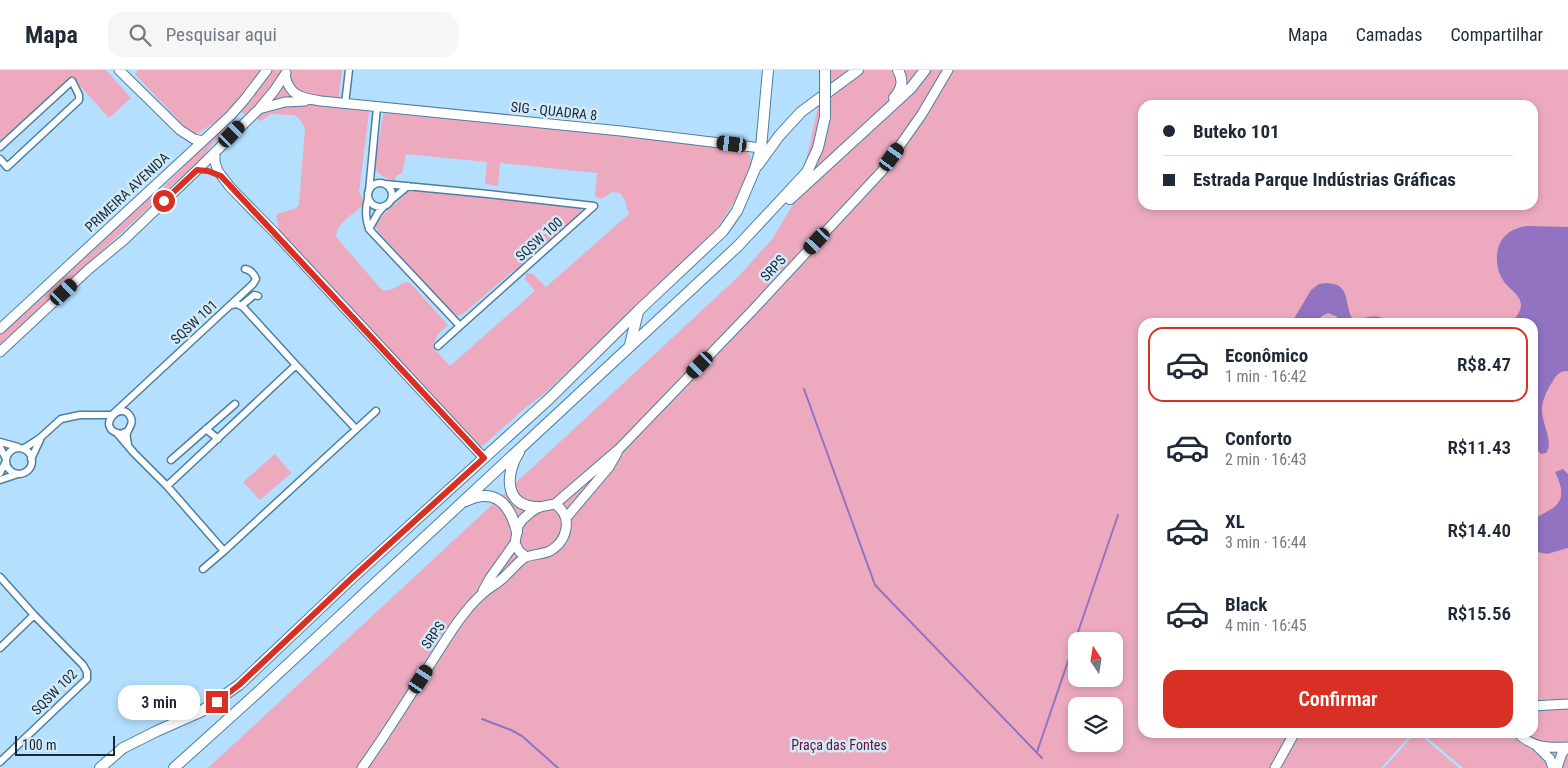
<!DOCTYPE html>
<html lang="pt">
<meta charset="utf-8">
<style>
body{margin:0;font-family:"Roboto Condensed",sans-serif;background:#f6f6f7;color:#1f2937;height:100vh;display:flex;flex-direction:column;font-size:19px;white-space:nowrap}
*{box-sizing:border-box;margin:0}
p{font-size:16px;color:#747a83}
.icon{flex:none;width:28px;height:28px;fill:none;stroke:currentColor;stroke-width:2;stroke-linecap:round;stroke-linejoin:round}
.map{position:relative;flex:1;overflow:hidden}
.details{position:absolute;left:1138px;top:248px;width:400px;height:420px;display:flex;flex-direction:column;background:#fff;border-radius:15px;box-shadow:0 2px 8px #0003}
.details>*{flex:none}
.hud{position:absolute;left:1138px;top:30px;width:400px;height:110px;border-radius:15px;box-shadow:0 2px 8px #0003;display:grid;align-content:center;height:110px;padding:0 25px;background:#fff}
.needle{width:32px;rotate:348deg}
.controls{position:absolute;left:1068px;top:562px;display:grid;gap:10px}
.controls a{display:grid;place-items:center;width:55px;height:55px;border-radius:10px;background:#fff;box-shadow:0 2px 8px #0003;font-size:25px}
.scale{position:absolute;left:15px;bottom:12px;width:100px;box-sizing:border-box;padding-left:5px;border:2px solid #142a38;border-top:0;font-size:14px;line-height:18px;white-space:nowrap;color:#142a38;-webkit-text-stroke:4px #d4e9f8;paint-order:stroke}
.end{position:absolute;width:22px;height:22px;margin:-11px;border:6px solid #d93025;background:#fff;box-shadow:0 0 0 2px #fff}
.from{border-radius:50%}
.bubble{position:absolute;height:35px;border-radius:15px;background:#fff;box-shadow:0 2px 8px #0003;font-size:16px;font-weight:600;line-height:35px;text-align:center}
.car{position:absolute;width:15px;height:30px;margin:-15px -8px;border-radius:6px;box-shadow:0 0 4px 1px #0007;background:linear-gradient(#222 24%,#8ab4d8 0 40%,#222 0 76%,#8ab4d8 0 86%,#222 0)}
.hud b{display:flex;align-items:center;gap:18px;height:48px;font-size:19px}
.hud b+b{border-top:1px solid #e0e1e3}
.hud i{width:12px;height:12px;background:#1f2937}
ul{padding:9px 0 0;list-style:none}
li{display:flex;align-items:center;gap:15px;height:75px;margin:0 10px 8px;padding:0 15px;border:2px solid transparent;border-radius:15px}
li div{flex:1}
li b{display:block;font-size:19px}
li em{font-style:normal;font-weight:600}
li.selected{border-color:#d93025}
li>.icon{width:45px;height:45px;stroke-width:1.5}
.cta{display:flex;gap:10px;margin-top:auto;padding:10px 25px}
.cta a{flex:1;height:58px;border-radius:15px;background:#d93025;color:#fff;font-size:20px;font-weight:600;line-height:58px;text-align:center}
header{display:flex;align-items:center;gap:30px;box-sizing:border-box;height:70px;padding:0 25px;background:#fff;border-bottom:1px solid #e0e1e3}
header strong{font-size:24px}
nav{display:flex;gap:28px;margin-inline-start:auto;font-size:18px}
.search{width:350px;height:45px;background:#f6f6f7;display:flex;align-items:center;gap:12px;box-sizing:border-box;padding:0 18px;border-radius:15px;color:#747a83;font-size:19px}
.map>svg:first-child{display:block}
</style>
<header>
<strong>Mapa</strong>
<div class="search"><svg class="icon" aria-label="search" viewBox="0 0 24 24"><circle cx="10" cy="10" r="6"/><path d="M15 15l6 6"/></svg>Pesquisar aqui</div>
<nav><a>Mapa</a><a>Camadas</a><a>Compartilhar</a></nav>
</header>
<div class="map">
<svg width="1568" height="698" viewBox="0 0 1568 698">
<rect width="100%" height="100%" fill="#b4dffe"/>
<path fill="#edaabe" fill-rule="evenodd" d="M0,0h106l25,28 -22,20 -37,-41 -72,64z
M138,0h204l-4,32h-67l-26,13 -8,-6 -44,27 -58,-62z
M821,0h747v698h-105l-41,-35 110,-1v-410h-390v410l270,1 -31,35h-1173l531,-492 34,-38 25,-42 19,-85zM1142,35h390v100h-390zM1076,571h38v38h-38zM1076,636h38v38h-38z
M309,33l58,6 2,4 -10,79 3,5 2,6c-9,12 -27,18 -28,34l46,53c13,2 14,-6 26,-8l4,3 36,40 -10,9 -5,11 3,6 14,15 85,-75 -10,-12 1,-6 7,1 13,13 83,-73 -3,-8v-4l-6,-9 -8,-1 -11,7 -6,-3 2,-23 -97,-10 -2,23 -13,-2 2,-22 -81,-8 -4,19 -5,2 -3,6c-11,-4 -18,-6 -19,-18l9,-53 363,40c16,16 -26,72 -36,87l-166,156 -20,15 -40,36 -4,2h-5l-196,-212 -4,-18 2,-2 18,-6 3,-4 6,-76 -6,-10 -5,-3 -23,-1 -10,7 -3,-1 -1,-3c11,-15 35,-13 52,-14z
M232,49l3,1v3l-20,18 -14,18 -33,30h-3l-1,-3c23,-22 44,-46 68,-67z
M414,118l166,19 2,4 -1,3 -59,53 -9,4 -49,42 -6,3 -6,-3 -74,-82 -3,-5 3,-6 33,-31z
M153,122l6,6 -159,147v-12z
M275,384l16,19 -31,27 -17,-18z
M1415,663h3l41,35h-75z"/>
<path fill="#9173c2" d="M1526,156l42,1v144c-8,0 -11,3 -15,10 -5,7 -10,17 -11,26 -2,14 13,35 4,46l-5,1 -8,-8 -1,-124h-20c3,-4 9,-10 9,-17 0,-11 -13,-16 -18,-25 -8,-12 -9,-33 2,-44 5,-6 13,-8 21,-10z
M1327,213c24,1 17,20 25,35l4,2c10,-3 25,-7 31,2h-46l-5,-6 -8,-3 -6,3 -6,6h-24l19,-32 8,-6z
M1563,399l5,5v74l-21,6 -14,-3v-33c5,-1 10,-4 15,-7 18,-9 15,-23 7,-39z"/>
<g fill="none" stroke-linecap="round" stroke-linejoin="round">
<path stroke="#9173c2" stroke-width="2" d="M804,319l71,196 167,173
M482,649l29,11 11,6 36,32
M1037,682l81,-237"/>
<g stroke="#4c7fa2" stroke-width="9">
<path id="street" d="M345,34l4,-34
M0,77l72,-66 7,14v5l-72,67 -7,-8
M368 125a12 12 0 1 1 24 0a12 12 0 1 1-24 0Z
M369,121l8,-84
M368,128c-3,11 -3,20 1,31l91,97 134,-120 -106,-12 -103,-10
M390,131l18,-15
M369,159l9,-16 6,-7
M241,236l13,-11 4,1
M438,276l22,-20
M296,295l60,64
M114,343l139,-129 3,-5c-2,-5 -5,-9 -11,-10
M206,359l12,10
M128,361l-7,3c-28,-5 1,-37 10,-16 3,7 -3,10 -4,15 -1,4 1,9 1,12
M117,363l17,20 33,33 57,65 152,-140
M0,372l18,5
M0,377l6,12
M6 391a13 13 0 1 1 26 0a13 13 0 1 1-26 0Z
M23,379l17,-11 21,-19 19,-4h32
M31,389l9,-19
M171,390l64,-56
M0,403l5,-10
M0,410l18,-6
M167,416l129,-121 -53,-58 -6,-3 -6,1
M203,499l21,-18
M0,507l34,38 -34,33
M0,692l87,-83v-7l-4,-7 -49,-50"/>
</g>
<g stroke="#4c7fa2" stroke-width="11">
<path id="secondary" d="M119,0l61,60 14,9 9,2
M285,5c4,21 17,23 36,26l300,30 140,17
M259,39l26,-7 20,-1
M215,82v10l3,9 12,16 45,46 209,225
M0,259l230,-213 15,-17 22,-29
M0,282l89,-83 35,-29 73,-70 62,-61 15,-18 12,-18
M566,448l43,-51 8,-14
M526,487l-7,-6 -4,-8 3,-17 5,-7 8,-7 8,-5 16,-3 64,-55 132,-137 131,-141 40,-57 26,-44
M483,521l7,-13 25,-35
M1532,636l36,-2
M1517,662c14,16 32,16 51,15
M1537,676l13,13 3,9
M362,698c24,-33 45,-68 67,-102 15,-23 32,-53 52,-71 6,-6 14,-10 21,-16 8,-7 14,-15 22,-21 6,-4 18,-3 26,-7 17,-10 24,-34 5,-47
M1275,698l20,-36
M1557,698l5,-15 6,-6"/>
</g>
<g stroke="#4c7fa2" stroke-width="12">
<path id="primary" d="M894,28c8,-9 10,-17 4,-28
M758,95l21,-29 22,-24 57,-42
M790,129l121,-111 14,-18
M630,275l8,-33
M519,382c-15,23 -14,56 20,55
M466,431c29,-14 44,3 51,31
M100,698l23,-20 34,-17 43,-19 39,-27 112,-106 198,-180 89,-88 85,-80 14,-20 18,-42 6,-21 7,-78
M174,698l82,-74 482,-448 69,-74 11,-24 7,-31"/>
</g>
<use href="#street" stroke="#fff" stroke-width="6"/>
<use href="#secondary" stroke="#fff" stroke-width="9"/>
<use href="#primary" stroke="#fff" stroke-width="10"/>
<g stroke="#4c7fa2" stroke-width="12" stroke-linecap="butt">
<path id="primary-bridge" d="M825,0v47"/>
</g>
<use href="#primary-bridge" stroke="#fff" stroke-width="10"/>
</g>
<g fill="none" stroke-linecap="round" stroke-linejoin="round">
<path stroke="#d93025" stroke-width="6" d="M164,131l33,-31 11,1 13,5 263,282 -132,120 -113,107 -22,17"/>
</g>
<g text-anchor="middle" stroke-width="5" stroke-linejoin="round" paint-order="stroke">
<g font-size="14" fill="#142a38" stroke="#d4e9f8">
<text transform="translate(554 41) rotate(6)" y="5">SIG - QUADRA 8</text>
<text transform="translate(127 122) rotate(-43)" y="5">PRIMEIRA AVENIDA</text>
<text transform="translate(539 169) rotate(-42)" y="5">SQSW 100</text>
<text transform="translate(773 198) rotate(-47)" y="5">SRPS</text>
<text transform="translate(194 252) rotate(-43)" y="5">SQSW 101</text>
<text transform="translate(433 565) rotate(-55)" y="5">SRPS</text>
<text transform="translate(54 622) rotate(-45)" y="5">SQSW 102</text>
</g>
<g font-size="14" fill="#651236" stroke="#d4e9f8">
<text x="839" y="680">Praça das Fontes</text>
</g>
</g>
</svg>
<div class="controls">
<a><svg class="needle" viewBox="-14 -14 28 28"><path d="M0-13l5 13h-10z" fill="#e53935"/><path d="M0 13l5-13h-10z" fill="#747a83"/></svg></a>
<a><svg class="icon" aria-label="layers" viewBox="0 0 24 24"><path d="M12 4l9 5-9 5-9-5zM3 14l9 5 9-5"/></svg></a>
</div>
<div class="scale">100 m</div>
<i class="end from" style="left:164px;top:131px"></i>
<i class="end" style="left:217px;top:632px"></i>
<div class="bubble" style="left:118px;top:615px;width:82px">3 min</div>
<i class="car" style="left:232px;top:64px;rotate:44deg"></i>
<i class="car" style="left:732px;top:74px;rotate:277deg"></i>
<i class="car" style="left:892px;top:87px;rotate:36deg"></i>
<i class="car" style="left:817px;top:171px;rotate:223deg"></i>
<i class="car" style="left:64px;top:222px;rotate:47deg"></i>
<i class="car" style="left:700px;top:295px;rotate:224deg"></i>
<i class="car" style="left:421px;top:609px;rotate:33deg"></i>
<div class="hud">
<b><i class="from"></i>Buteko 101</b>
<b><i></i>Estrada Parque Indústrias Gráficas</b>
</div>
<section class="details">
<ul>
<li class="selected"><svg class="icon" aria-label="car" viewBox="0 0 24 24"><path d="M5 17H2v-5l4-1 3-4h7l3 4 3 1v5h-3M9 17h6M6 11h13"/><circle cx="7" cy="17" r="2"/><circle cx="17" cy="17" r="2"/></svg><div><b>Econômico</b><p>1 min · 16:42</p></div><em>R$8.47</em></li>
<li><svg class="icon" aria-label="car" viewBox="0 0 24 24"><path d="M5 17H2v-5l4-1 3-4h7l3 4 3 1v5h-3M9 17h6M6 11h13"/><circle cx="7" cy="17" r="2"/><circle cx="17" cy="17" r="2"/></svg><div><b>Conforto</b><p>2 min · 16:43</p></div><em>R$11.43</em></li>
<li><svg class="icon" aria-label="car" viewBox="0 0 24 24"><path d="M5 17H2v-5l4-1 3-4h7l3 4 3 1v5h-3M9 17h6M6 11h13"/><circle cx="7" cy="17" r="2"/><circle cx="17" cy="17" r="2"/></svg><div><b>XL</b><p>3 min · 16:44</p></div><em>R$14.40</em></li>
<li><svg class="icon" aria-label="car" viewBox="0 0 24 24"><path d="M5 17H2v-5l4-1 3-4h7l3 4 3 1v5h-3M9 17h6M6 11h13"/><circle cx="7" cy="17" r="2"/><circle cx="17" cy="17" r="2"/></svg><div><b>Black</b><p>4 min · 16:45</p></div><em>R$15.56</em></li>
</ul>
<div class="cta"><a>Confirmar</a></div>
</section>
</div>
